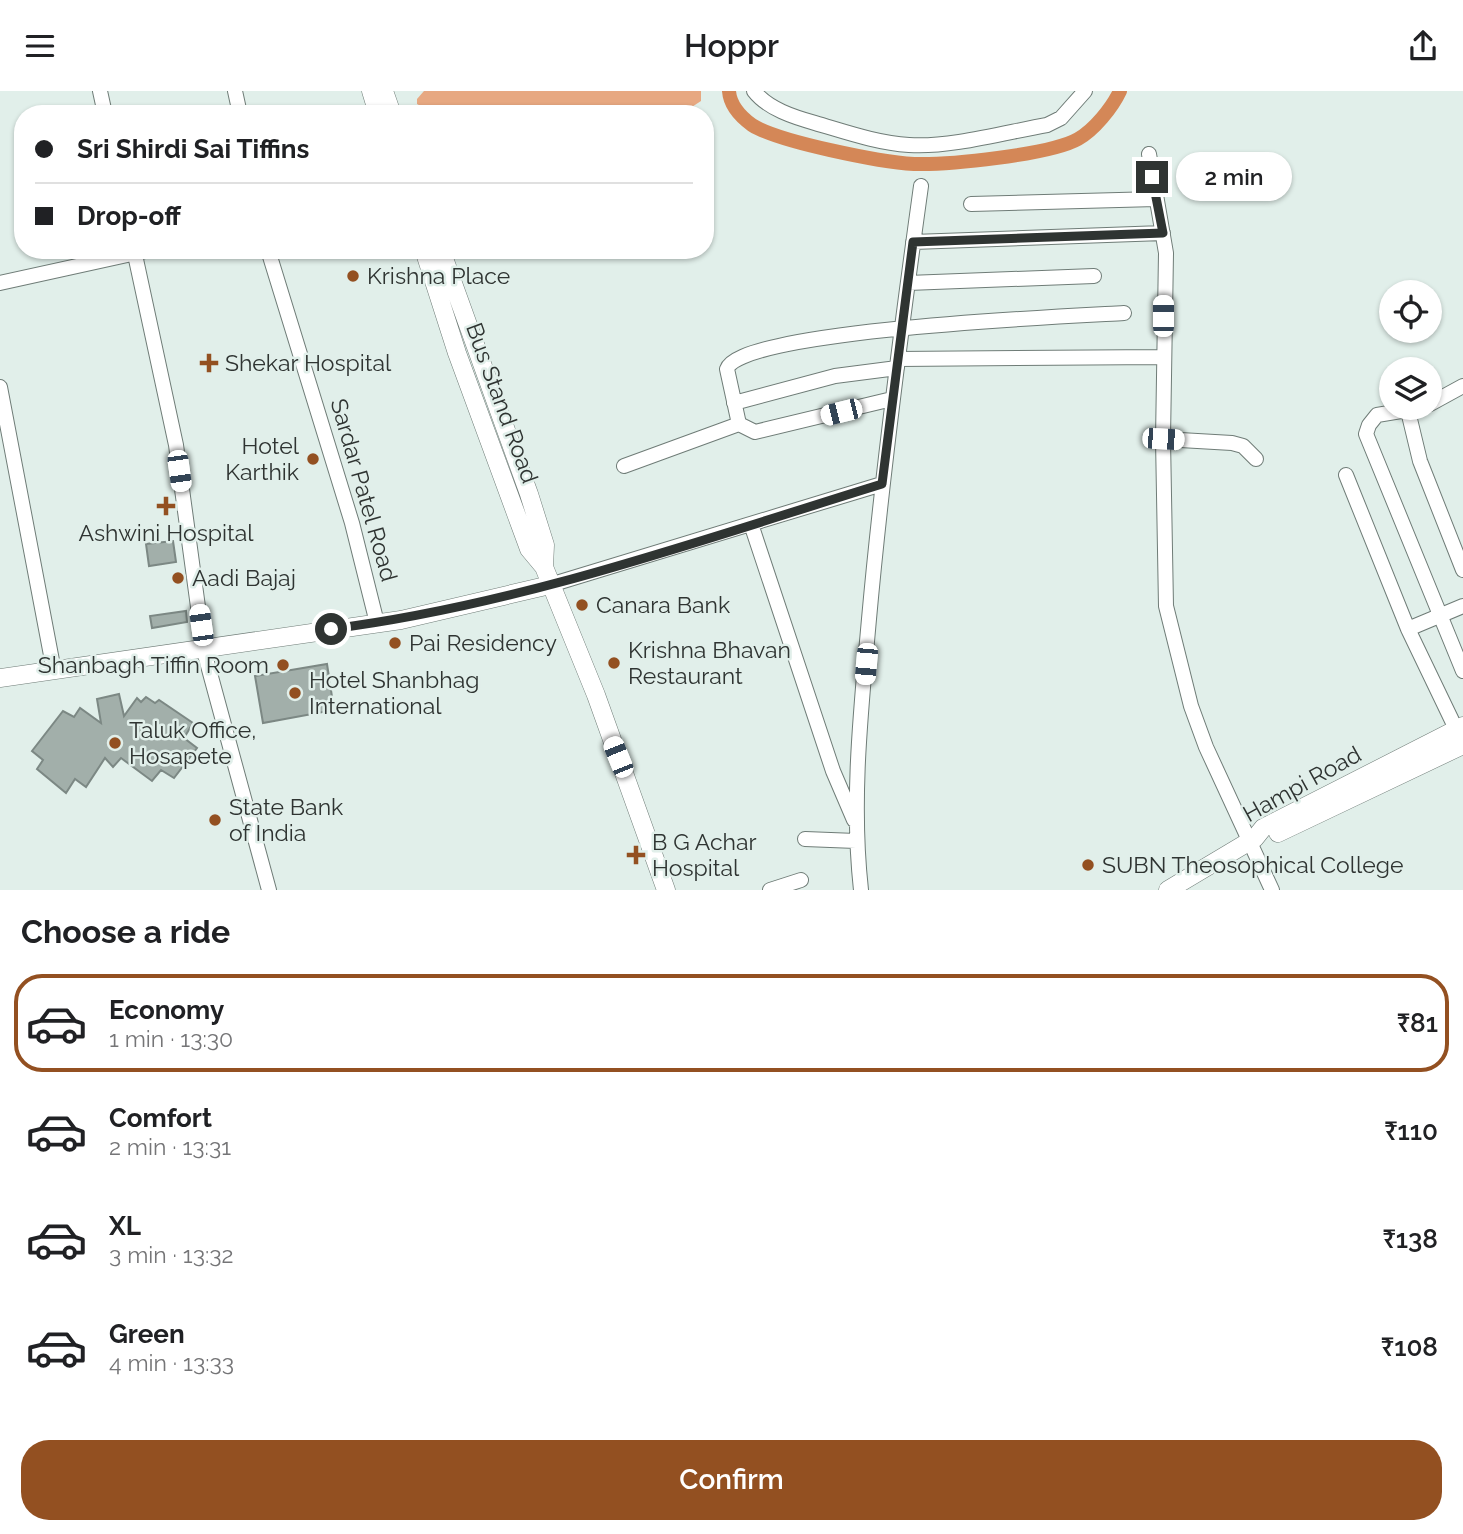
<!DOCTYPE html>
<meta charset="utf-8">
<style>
body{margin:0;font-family:Raleway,sans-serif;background:#f6f6f6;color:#202124;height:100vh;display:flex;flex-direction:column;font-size:26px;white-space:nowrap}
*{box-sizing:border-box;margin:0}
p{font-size:23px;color:#757577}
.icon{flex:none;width:38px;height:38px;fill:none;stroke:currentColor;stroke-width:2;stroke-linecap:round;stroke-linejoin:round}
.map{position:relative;height:799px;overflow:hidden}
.panel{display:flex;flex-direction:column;background:#fff;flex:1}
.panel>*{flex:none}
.banner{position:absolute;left:14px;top:14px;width:700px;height:154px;border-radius:28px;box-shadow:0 2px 5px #0004;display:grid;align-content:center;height:154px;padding:0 21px;background:#fff}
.tools{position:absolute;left:1379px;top:189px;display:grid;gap:14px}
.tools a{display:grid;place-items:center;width:63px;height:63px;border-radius:50%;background:#fff;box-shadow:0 2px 5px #0004;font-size:35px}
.end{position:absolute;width:32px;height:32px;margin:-16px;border:9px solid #2f3432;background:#fff;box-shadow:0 0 0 4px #fff}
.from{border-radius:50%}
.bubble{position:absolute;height:49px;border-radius:24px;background:#fff;box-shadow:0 2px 5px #0004;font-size:23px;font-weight:600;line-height:49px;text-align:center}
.car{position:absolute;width:21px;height:42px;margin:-21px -10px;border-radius:9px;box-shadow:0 0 5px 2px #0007;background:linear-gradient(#fff 24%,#345 0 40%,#fff 0 76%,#345 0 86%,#fff 0)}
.banner b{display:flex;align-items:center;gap:24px;height:66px;font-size:26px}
.banner b+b{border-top:2px solid #e0e0e0}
.banner i{width:18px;height:18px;background:#202124}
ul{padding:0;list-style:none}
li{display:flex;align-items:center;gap:21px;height:98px;margin:0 14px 10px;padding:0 7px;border:4px solid transparent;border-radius:28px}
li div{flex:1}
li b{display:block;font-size:26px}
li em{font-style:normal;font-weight:600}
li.selected{border-color:#935021}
li>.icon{width:63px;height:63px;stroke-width:1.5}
h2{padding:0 21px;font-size:32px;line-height:84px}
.cta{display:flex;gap:14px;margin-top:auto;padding:14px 21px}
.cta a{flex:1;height:80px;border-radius:28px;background:#935021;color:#fff;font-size:28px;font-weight:600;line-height:80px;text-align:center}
header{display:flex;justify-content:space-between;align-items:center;height:91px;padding:0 21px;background:#fff;font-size:32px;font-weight:600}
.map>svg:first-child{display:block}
</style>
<header><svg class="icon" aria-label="menu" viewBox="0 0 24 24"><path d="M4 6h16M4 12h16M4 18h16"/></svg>Hoppr<svg class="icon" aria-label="share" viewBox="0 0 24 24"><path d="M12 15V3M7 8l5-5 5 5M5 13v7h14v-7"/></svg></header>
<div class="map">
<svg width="1463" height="799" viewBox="0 0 1463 799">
<rect width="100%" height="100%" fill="#e1efea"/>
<path fill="#e7a881" d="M424,0h277v10l-20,13h-245l-19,-10v-5z"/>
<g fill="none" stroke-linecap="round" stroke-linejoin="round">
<path stroke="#d48757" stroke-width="14" d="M729,0c1,14 12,26 23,34 27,17 128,37 162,39 33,1 136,-9 164,-25 16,-9 34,-31 42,-48"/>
</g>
<path fill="#a2afaa" stroke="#7c8884" stroke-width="2" d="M173,450l3,21 -27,4 -3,-22z
M186,520l1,11 -35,6 -2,-12z
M327,573l7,46 -71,13 -8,-47z
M119,603l5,22 13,-18 4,4 5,-5 9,6 4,-3 34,23 -9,15 13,10 -23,30 -13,-8 -9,11 -31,-23 -8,9 -8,-9 -19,29 -11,-8 -9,14 -29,-24 6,-9 -11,-9 31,-40 11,6 6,-9 21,15 -4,-24z"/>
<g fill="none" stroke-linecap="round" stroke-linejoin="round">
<g stroke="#6f7c77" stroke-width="16">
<path id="minor" d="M100,0l5,23
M235,0l5,23
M754,0c14,18 40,26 61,32 31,9 62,20 94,22 40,3 98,-13 138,-20l14,-7 24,-27
M1149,63l17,99 -3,186 3,167 25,100 15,41 66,143
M971,113l185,-5
M913,151l250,-9
M134,159l42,195 28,206 65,239
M268,159l84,273 25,100
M0,192l150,-33
M908,192l186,-7
M898,268l265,-2
M0,296l54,284
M892,308l-137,33 -16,-8 -12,-55c12,-39 346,-53 397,-56
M734,312l101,-27 62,-8
M1430,313l33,-18
M1419,317l-42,7 -8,10 -3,9 97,237
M1408,320l12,50 43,109
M1163,348l69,4 11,3 13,13
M624,375l115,-42
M1346,384l62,154 48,100
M751,433l82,247 21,49
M550,494l332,-101
M1408,538l55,-23
M805,748l51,2
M770,799l31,-10
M861,799c-10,-90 0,-180 8,-271 13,-145 32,-289 52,-433"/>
</g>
<g stroke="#6f7c77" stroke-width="19">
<path id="major" d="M371,0l7,23
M384,0l8,23
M424,159l33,103 72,196 15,18 52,128 70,195
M441,159l88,244 16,51 -1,22
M0,587l401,-58 149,-35
M1278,742l185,-88
M1168,799l87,-52 8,-10 200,-102"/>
</g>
<use href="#minor" stroke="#fff" stroke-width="14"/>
<use href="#major" stroke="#fff" stroke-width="18"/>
</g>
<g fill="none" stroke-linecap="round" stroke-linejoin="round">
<path stroke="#2f3432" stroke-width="9" d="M331,538c188,-24 370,-89 551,-145l31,-242 250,-9 -11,-56"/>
</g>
<g fill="#935021" stroke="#e1efea" stroke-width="2.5">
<circle cx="353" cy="185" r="7"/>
<path d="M205.5 261.5h7v7h7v7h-7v7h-7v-7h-7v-7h7z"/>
<circle cx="313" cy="368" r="7"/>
<path d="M162.5 404.5h7v7h7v7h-7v7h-7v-7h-7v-7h7z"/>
<circle cx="178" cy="487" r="7"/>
<circle cx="582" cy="514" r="7"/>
<circle cx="395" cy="552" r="7"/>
<circle cx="614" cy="572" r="7"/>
<circle cx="283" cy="574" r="7"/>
<circle cx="295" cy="602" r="7"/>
<circle cx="115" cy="652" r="7"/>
<circle cx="215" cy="729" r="7"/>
<path d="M632.5 753.5h7v7h7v7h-7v7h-7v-7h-7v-7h7z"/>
<circle cx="1088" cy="774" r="7"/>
</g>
<g text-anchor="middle" stroke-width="5" stroke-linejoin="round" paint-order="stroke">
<g font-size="23" fill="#2f3432" stroke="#e1efea" text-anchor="start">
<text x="367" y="193">Krishna Place</text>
<text x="225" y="280">Shekar Hospital</text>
<text x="299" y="363" text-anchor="end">Hotel<tspan x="299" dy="26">Karthik</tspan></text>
<text x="166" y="450" text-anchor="middle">Ashwini Hospital</text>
<text x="192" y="495">Aadi Bajaj</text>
<text x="596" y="522">Canara Bank</text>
<text x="409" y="560">Pai Residency</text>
<text x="628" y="567">Krishna Bhavan<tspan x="628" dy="26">Restaurant</tspan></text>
<text x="269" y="582" text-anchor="end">Shanbagh Tiffin Room</text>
<text x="309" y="597">Hotel Shanbhag<tspan x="309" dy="26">International</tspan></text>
<text x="129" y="647">Taluk Office,<tspan x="129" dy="26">Hosapete</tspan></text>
<text x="229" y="724">State Bank<tspan x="229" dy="26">of India</tspan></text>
<text x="652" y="759">B G Achar<tspan x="652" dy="26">Hospital</tspan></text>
<text x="1102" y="782">SUBN Theosophical College</text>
</g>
<g font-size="23" fill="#2f3432" stroke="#e1efea">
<text transform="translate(502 312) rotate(70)" y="8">Bus Stand Road</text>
<text transform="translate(364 399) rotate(74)" y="8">Sardar Patel Road</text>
<text transform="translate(1302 693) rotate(-29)" y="8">Hampi Road</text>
</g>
</g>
</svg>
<div class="tools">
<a><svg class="icon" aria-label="locate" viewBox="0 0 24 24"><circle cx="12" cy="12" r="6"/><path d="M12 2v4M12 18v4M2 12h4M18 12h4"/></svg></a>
<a><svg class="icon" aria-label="layers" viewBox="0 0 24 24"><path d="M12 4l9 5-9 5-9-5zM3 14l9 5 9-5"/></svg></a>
</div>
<i class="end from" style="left:331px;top:538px"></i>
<i class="end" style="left:1152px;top:86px"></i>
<div class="bubble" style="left:1176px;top:61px;width:116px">2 min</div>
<i class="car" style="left:1163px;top:225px;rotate:0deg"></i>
<i class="car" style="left:841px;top:321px;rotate:256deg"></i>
<i class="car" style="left:1163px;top:348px;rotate:93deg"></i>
<i class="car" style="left:179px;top:380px;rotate:172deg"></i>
<i class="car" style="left:201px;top:534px;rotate:352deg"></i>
<i class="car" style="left:866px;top:573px;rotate:185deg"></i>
<i class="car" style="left:618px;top:666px;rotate:338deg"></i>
<div class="banner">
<b><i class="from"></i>Sri Shirdi Sai Tiffins</b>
<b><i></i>Drop-off</b>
</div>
</div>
<section class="panel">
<h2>Choose a ride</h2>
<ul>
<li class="selected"><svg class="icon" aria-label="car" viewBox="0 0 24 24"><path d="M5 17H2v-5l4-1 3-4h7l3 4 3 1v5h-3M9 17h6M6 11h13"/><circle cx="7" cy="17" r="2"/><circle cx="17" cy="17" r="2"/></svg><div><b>Economy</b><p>1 min · 13:30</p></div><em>₹81</em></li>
<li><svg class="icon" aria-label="car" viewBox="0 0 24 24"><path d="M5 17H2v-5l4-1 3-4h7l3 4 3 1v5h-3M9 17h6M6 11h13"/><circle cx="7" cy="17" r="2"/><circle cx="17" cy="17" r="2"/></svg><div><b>Comfort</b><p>2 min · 13:31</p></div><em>₹110</em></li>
<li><svg class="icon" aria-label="car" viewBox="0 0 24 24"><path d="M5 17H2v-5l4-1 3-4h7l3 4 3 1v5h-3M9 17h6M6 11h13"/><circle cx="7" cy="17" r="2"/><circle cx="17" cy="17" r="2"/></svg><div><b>XL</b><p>3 min · 13:32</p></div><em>₹138</em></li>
<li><svg class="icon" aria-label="car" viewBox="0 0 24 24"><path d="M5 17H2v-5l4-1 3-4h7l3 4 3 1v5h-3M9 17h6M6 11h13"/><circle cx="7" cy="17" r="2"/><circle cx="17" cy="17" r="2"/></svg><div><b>Green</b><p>4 min · 13:33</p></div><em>₹108</em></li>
</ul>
<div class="cta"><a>Confirm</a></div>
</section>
